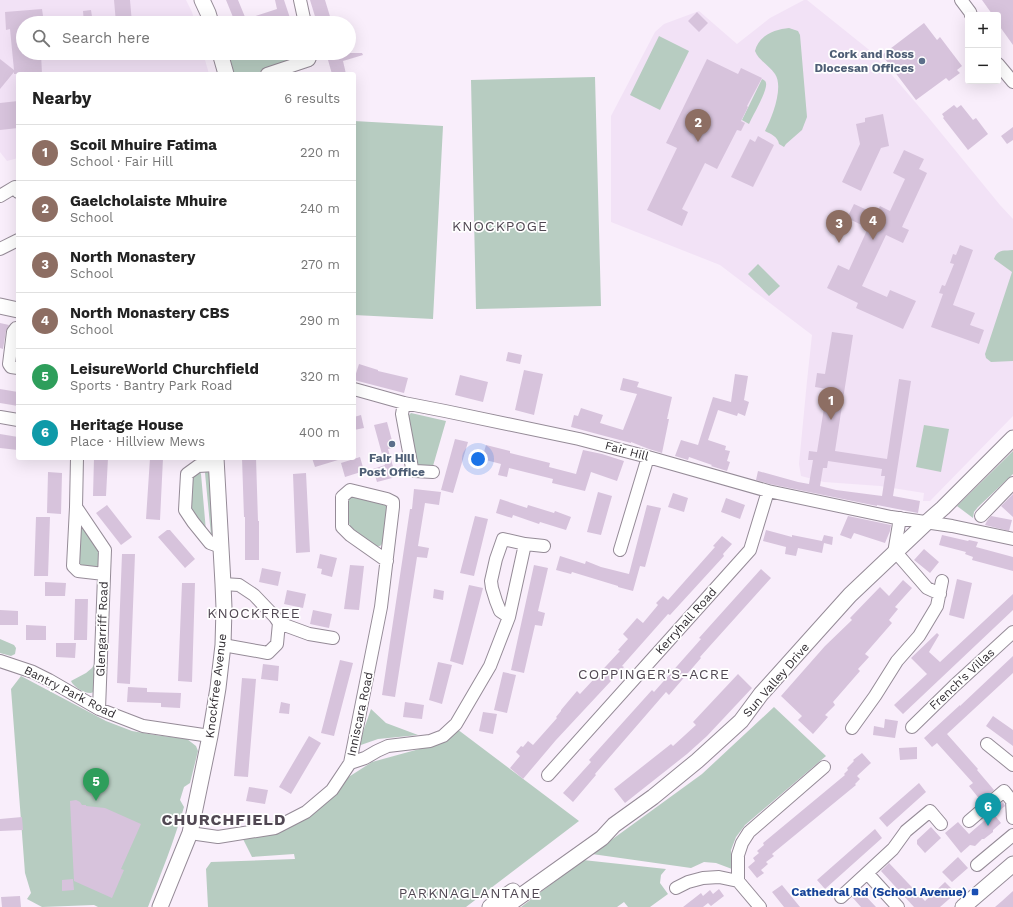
<!DOCTYPE html>
<meta charset="utf-8">
<style>
:root{--surface:#fff;--page:#f2f2f2;--text:#222;--muted:#767676;--line:#e0e0e0;--accent:#db2777}
body{margin:0;font-family:"Work Sans",sans-serif;background:var(--page);color:var(--text)}
.controls{position:absolute;right:12px;top:12px;display:grid;overflow:hidden;border-radius:4px;box-shadow:0 4px 16px #0002}
.controls button{width:36px;height:36px;display:grid;place-items:center;padding:0;border:0;border-bottom:1px solid var(--line);background:var(--surface);color:var(--text);font:20px sans-serif}
.you{position:absolute;left:478px;top:459px;width:14px;height:14px;margin:-10px;border:3px solid #fff;border-radius:50%;background:#1a73e8;box-shadow:0 0 0 6px #1a73e833}
.badge{display:grid;place-items:center;width:26px;height:26px;border-radius:50%;background:var(--accent);color:#fff;font-size:13px;font-weight:700}
.pin{position:absolute;translate:-50% -33px;filter:drop-shadow(0 1px 2px #0008)}
.pin::after{content:'';position:absolute;top:21px;width:14px;height:12px;background:inherit;clip-path:polygon(0 0,100% 0,50% 100%)}
.list{margin:0;padding:0;list-style:none}
h2{display:flex;justify-content:space-between;align-items:center;height:52px;margin:0;padding:0 16px;font-size:17px}
h2 small{font-size:13px;font-weight:400;color:var(--muted)}
.list li{display:grid;grid-template-columns:26px 1fr auto;gap:12px;align-items:center;box-sizing:border-box;height:56px;padding:0 16px;border-top:1px solid var(--line)}
.list b{display:block;font-size:15px;white-space:nowrap}
.list p{margin:0;font-size:13px;white-space:nowrap;color:var(--muted)}
.list em{font-size:13px;font-style:normal;color:var(--muted)}
.icon{flex:none;width:22px;height:22px;fill:none;stroke:currentColor;stroke-width:2;stroke-linecap:round;stroke-linejoin:round}
.map{position:relative;flex:none;width:1013px;height:907px;overflow:hidden}
.search{position:absolute;background:var(--surface);box-shadow:0 4px 16px #0002;left:16px;top:16px;width:340px;height:44px;display:flex;align-items:center;gap:10px;box-sizing:border-box;padding:0 14px;border-radius:22px;color:var(--muted);font-size:15px}
.panel{position:absolute;background:var(--surface);box-shadow:0 4px 16px #0002;left:16px;top:72px;width:340px;height:388px;border-radius:4px}
.map>svg:first-child{display:block}
.built{fill:#f2e2f6}
.green{fill:#b7ccc1}
.building{fill:#d7c3dc;fill-rule:evenodd}
.lines{fill:none;stroke-linecap:round;stroke-linejoin:round}
.minor-casing{stroke:#958b97;stroke-width:14}
.tertiary-casing{stroke:#958b97;stroke-width:17}
.minor{stroke:#fff;stroke-width:12}
.tertiary{stroke:#fff;stroke-width:15}
.service-dot{fill:#5c6f8a;stroke:#fff;stroke-width:1.5}
.transit-dot{fill:#1a4fb4;stroke:#fff;stroke-width:1.5}
.labels{text-anchor:middle;stroke-width:3.5;stroke-linejoin:round;paint-order:stroke}
.service-label{font-size:12px;font-weight:bold;fill:#4e5e75;stroke:#fff;text-anchor:end}
.street-label{font-size:12px;fill:#312d32;stroke:#fff}
.transit-label{font-size:12px;font-weight:bold;fill:#164399;stroke:#fff;text-anchor:end}
.quarter-label{font-size:14px;letter-spacing:1px;fill:#514853;stroke:#fff}
.district-label{font-size:16px;font-weight:bold;letter-spacing:1px;fill:#514853;stroke:#fff}
</style>
<div class="map">
<svg width="1013" height="907" viewBox="0 0 1013 907">
<rect width="100%" height="100%" fill="#f9eefb"/>
<!-- built -->
<path class="built" d="M0,0h186l6,12 3,11h-172v30h180l6,21h-191v84l-11,3 -7,-9z
M804,0h3l66,53 55,64 72,88 13,14v197l-83,85h-7l1,-8 -44,-7 -56,-4 -23,-6 -2,-12 8,-83 5,-46 -92,-70 -109,-43v-106l44,-84 9,-8 35,-13 38,33 33,-26z"/>
<!-- green -->
<path class="green" d="M789,28l9,3 2,4 7,82 -5,13 -16,14 -2,3 -5,-3c-1,-7 -8,-10 -14,-13 7,-13 19,-44 10,-57 -6,-9 -16,-13 -20,-23 3,-15 20,-22 34,-23z
M659,36l30,15 -29,59 -30,-15z
M238,53h68l-5,6 -48,15h-21l-4,-15 4,-4z
M595,77l6,229 -125,3 -5,-229z
M762,79c2,1 4,2 4,4 2,7 -14,34 -17,41l-7,-4z
M354,121l89,5 -10,193 -79,-4z
M1013,250v111l-22,1 -5,-4 -1,-4 27,-82 -18,-13c3,-10 10,-8 19,-9z
M758,264l22,22 -11,10 -21,-22z
M411,413l35,8 -13,45h-13l-5,-5 -8,-44z
M924,425l25,4 -8,43 -25,-5z
M1013,451v23l-35,33 -4,5 -1,6 -16,-12z
M199,469l2,5 5,57 -14,-17v-37z
M206,471l3,2 7,68 -5,-6 -6,-62z
M352,495l35,8 -3,39 -4,4 -4,1 -26,-19c-2,-9 -3,-23 0,-32z
M81,523l17,26 2,6v13l-20,-1 -3,-7z
M0,639l14,6 2,3 -1,6 -4,2 -11,-3z
M96,661v29c-3,2 -3,3 -6,3 -7,0 -17,-7 -19,-12l15,-8 6,-5z
M21,676l85,45 26,10 23,4 32,4 9,7 2,5 -8,32 -6,4 -4,13 4,7c-10,34 -23,67 -36,100h-50l-4,-2 -52,2 -15,-8 4,-6 -6,-20 -14,-184z
M774,707l52,49 -81,69 -9,12 -5,13 1,19 -16,-6 -12,-1 -13,6 -99,-14 110,-80z
M371,709l15,14 32,12 -40,4 -20,7z
M457,729l122,92 -113,86h-258l-2,-38 5,-7 84,-3 -1,-5 -42,3 -10,-20 45,-10 60,-49 25,-16 51,-14z
M583,860l83,9 -5,6 -1,8 8,11 -18,13h-22l-4,-5 -7,5h-96z"/>
<!-- building -->
<path class="building" d="M114,0h16l2,23h-16z
M226,0h12l7,17 -10,5z
M275,0h9l7,21 -5,2h-45l-1,-2 37,-12z
M310,0h15l7,23h-15z
M982,0h31v45l-15,-21v-9h-7l1,-1z
M42,9l2,14h-21v30h18l1,21h-28v-2l-14,17v-30l14,11 -4,-41 -4,1 -1,-18z
M91,10l2,13h-9l-1,-12z
M697,12l11,11 -9,9 -11,-11z
M924,23l13,17 3,-3 22,29 -5,4 3,3 -11,8 -3,-3 -30,22 -34,-45z
M326,53h36l1,2 -20,6 3,13h-14z
M707,59l31,15 3,-6 21,10 -15,28 1,1 -7,14 4,2 -4,8 -4,-1 -20,39 -12,-6 -23,46 6,3 -6,14 -35,-16 30,-62 -11,-5z
M18,101v27l-18,2v-27z
M954,105l3,3 4,-3 12,15 3,-2 12,16 -20,16 -25,-32 1,-1 -2,-3z
M883,114l6,32 -8,2 -20,43 -19,-9 18,-38 -4,-20 9,-2v-4z
M1013,127v13l-6,4 -6,-8z
M758,136l16,9 -21,42 -22,-10 19,-38 5,3z
M904,150l20,9 -5,10 8,4 -25,54 7,3 -6,13 -17,-8 -24,51 25,11 3,-7 26,11 -13,28 -47,-21 2,-5 -31,-15 11,-23 11,5 19,-42 -21,-10 7,-14 22,10 4,-8 10,5 15,-32 -12,-6z
M960,245l13,5 -20,55 22,8 -5,12 14,5 -5,14 -48,-17 12,-33 -4,-1 3,-8 3,1 9,-22 -4,-1 3,-9 3,1z
M0,323l9,2 -3,6 -3,18 -3,-1z
M832,332l21,3 -18,116 52,8 12,-80 12,2 -18,115 27,5 -2,12 -41,-8v1l-107,-22 -14,-4 2,-9 40,11 11,2 4,-24h-5l1,-9 8,1 10,-63 -12,-2 2,-14 8,1zM828,461l54,8 -1,7h4l-3,20 -46,-6 -16,-4 3,-18h4z
M508,352l14,3 -2,9 -14,-3z
M359,364l19,6v1l30,7 -4,15 -50,-13z
M524,370l19,4 -9,41 -19,-5z
M735,374l13,2 -4,24 5,2 -4,14 -7,-3 -1,3 -19,-6 -10,30 18,6 -1,4 5,1 -3,10 3,1 -3,9 -16,-5 1,-1 -23,-8 -1,3 -13,-4 6,-16 17,5 15,-48 18,5z
M460,375l28,7 -5,20 -28,-7z
M623,378l16,4 -2,5 35,10 -5,22h2l-7,34 -13,-4 -18,-7v1l-60,-16 3,-12 4,1 3,-8 22,7 -3,8 23,7 14,-36 -17,-4z
M0,389l18,3v14l-18,-3z
M361,415l3,13 -10,2v-13z
M387,422l7,26 -6,1 8,28 -19,5 -4,-13 12,-4 -11,-40z
M0,434l18,3v13l-18,-2z
M455,439l13,3 -15,51 -12,-3z
M486,445l24,6v2l40,10 -1,4 27,7 7,-24 19,4 22,7 -7,20 -26,-9 -6,19 -33,-8 1,-4 -44,-11 -2,9 -9,-2 3,-11 -19,-5z
M360,457l4,14 -19,6 -4,-14z
M94,458h14l-2,38h-13z
M150,458h13l-3,62 -14,-1z
M242,458h14l2,63h1v39h-14v-43h-1z
M312,458h26v2l-23,7z
M48,472l14,1 -1,41 -14,-1z
M306,473l4,79 -14,1 -3,-79z
M414,489l27,3 -2,13 -14,-2 -7,43 11,2 -2,10 -10,-1 -22,140 -13,-2 28,-186h2z
M598,492l14,4 -11,39 -14,-3z
M673,493l15,5 -4,14 -16,-5z
M1013,494v23l-12,-11z
M726,498l19,7 -5,14 -19,-7z
M500,499l27,9 1,-3 26,8 1,-2 16,6 -5,13 -26,-8 -1,2 -26,-9 -1,3 -16,-5z
M107,505l25,32 -11,8 -25,-32z
M647,505l14,3 -16,59 -5,-1 -7,25 -15,-4v-1l-46,-14 -1,2 -15,-4 4,-14 25,8 1,-3 15,6 28,7z
M475,516l13,3 -14,57 -14,-3z
M848,516l43,9 -1,6 -5,12 -31,-10 -3,6 -11,-4z
M991,516l21,4 -3,11 -24,-6 2,-4z
M36,517h14l-2,59h-14z
M167,530h3l25,29 -10,9 -27,-31z
M766,530l26,7v-2l30,6 2,-6 9,2 -1,8 -8,-2 -2,10 -24,-5 -2,8 -11,-2 1,-7 -23,-6z
M942,535l26,6 1,-1 9,2 -2,5 37,10v14l-41,-11 1,-3 -8,-3 1,-2 -27,-7z
M722,536l10,8 -9,10 1,2 -54,59 -2,-1 -46,52 2,1 -68,73 -33,39 -13,-11 10,-12 -4,-4 5,-6 2,1 5,-6 5,4 24,-27 -1,-1 5,-6v-1l16,-19 3,3 40,-43 -2,-1 10,-11 -5,-5 14,-16 6,5 15,-18 -2,-2 7,-7 5,4 47,-53 -2,-1z
M924,549l15,13 -9,11 -16,-13z
M122,554h13l-5,130 -13,-1z
M320,554l17,4 -5,19 -11,-3 1,-5 -5,-1z
M350,565l14,1 -5,44 -15,-1z
M534,565l14,3 -10,43 7,2 -3,13 -7,-1 -11,48 -13,-3z
M262,568l19,4 -3,14 -19,-4z
M761,569l10,9 -71,79 1,1 -32,37 -3,-3 -71,82 1,1 -23,27 -10,-9 28,-31 -2,-2 63,-70 2,2 47,-53 -2,-1z
M957,579l15,4 -8,36 -15,-4z
M903,580l9,8 -17,19 3,2 -9,11 3,3 -27,31 4,3 -11,12 2,2 -27,31 2,3 -10,10 3,2 -15,17 -15,-14 4,-4 -21,-20 44,-50 27,-26 -2,-2 30,-31 9,9z
M45,582l21,1 -1,13h-20z
M182,583h13l-3,99 -14,-1z
M469,585l14,3 -20,77 -13,-4z
M434,589l10,2 -1,9 -10,-2z
M287,590l19,4 -3,14 -19,-4z
M1013,594v16l-110,104 -9,-9 33,-31 -16,-16 26,-25 2,2 -10,17 11,10z
M75,599h13l-1,41h-13z
M0,610l18,1v14h-18z
M313,610l19,4 -3,14 -19,-4z
M26,625l20,1v14h-20z
M56,643h20l-1,15 -19,-1z
M1013,656v17l-66,61 31,35 -1,1 17,20 -13,11 -12,-15 4,-3 -36,-40 -5,4 -8,-9 36,-33v1z
M340,660l13,3 -19,73 -13,-3z
M438,662l14,3 -10,39 -13,-4z
M263,664l16,2 -1,15 -17,-2z
M503,672l13,3 -9,38 -13,-3z
M738,674l14,14 -45,48 -20,18 -62,49 -11,-14 57,-45 2,2 23,-21 -3,-3z
M242,678l14,1 -8,98 -14,-1z
M128,687l19,1v4l34,1 -1,15 -19,-1v-4l-34,-1z
M281,702l9,2 -1,10 -10,-1z
M405,702l19,3 -2,14 -19,-2z
M483,712l14,2 -4,20 -14,-3z
M993,716l20,14v16l-27,-20z
M885,719l13,2 -3,17 -22,-3 1,-9 10,2z
M309,736l12,7 -30,51 -12,-7z
M917,747v12l-17,1 -1,-12z
M862,753l9,10 -14,13 3,3 -5,5 1,1 -84,69 2,2 -8,6 2,2 -7,6 3,3 -7,5 -9,-11 7,-6 -2,-3 6,-5 -2,-2 7,-6 -1,-2 82,-68 -1,-1 4,-4 -1,-2 7,-7 -1,-1z
M919,783l7,9 -39,35 -8,-9z
M249,787l19,3 -3,14 -19,-3z
M76,800l4,2 2,3h4v1l19,2 36,16 -20,45 3,1 -12,28 -38,-17 -4,-80z
M1003,802l2,4 -10,8 -3,-3z
M993,813l8,10 -8,7v2l-9,7h-2l-7,7 -5,-1 -9,8 -16,-20 13,-11 11,12z
M22,817l1,13 -23,1v-12z
M931,827l10,11 -16,15 -8,-9v-4z
M875,829l7,9 -57,51 -8,-9z
M958,857l10,11 -16,14 -10,-10z
M889,863l36,38 20,-19 11,11 -16,14h-26l-33,-36z
M73,879l1,11 -12,1v-11z
M782,885l18,22h-16l-12,-15z
M719,889l5,7 -13,10 -3,-3 -5,4h-20l18,-14 2,3 7,-6 3,4z
M860,890l16,17h-15l-9,-10z
M1013,891v16h-18l7,-6z
M20,896l1,11h-19l-1,-10z"/>
<g class="lines">
<!-- minor casing -->
<g class="minor-casing">
<path id="minor" d="M300,0l5,23
M961,0l9,12 1,3
M998,64l15,18
M267,74l42,-14 3,-7
M0,196l15,-9 3,5
M0,249l18,-9
M18,328h-2l-3,4 -4,32 2,3 7,1
M354,389l50,14 41,8 134,28 69,18 120,34 123,26 61,9 61,13
M404,403l-2,11 10,54 3,3 18,1
M0,417l18,3
M77,458l-1,49 -3,59 5,5 26,3
M216,465l-18,1 -11,8 -2,36 8,12 17,21 11,4
M76,507l29,43 -6,159
M981,516l32,-33
M900,518l-6,35 6,4 27,31 13,6
M620,550l28,-93
M509,617l-9,-6 -4,-10 -4,-13 -1,-7 5,-22 7,-20 22,5
M279,623l30,11 24,4
M223,645l45,8 9,-9 2,-21 -4,-6 -21,-22 -15,-10 -16,-1
M0,661l33,11 16,8 50,29 44,17 67,10
M912,727l42,-41 59,-54
M852,728l23,-32 22,-35 22,-25 18,-30 5,-25
M987,744l26,21
M350,763l15,-5 12,-7 11,-5 42,-5 13,-5 13,-12 34,-58 19,-49 16,-73 19,2
M548,775l202,-225 18,-59
M969,821l35,-30 8,10 1,17
M190,833l28,4 57,-9 31,-16 26,-22 18,-27 31,-156 12,-100v-5l-6,-3 -37,-9 -8,7v30l8,8 37,26
M977,865l36,-30
M867,873l31,34
M738,881v-26l4,-12 7,-11 75,-65
M676,888l12,-6 15,-4 16,-1 19,4 22,26
M841,897l52,-48 13,-18 24,-20 11,13"/>
</g>
<!-- tertiary casing -->
<g class="tertiary-casing">
<path id="tertiary" d="M202,0l6,13 3,10
M220,53l6,21
M0,306l18,4
M160,907l30,-74 20,-97 8,-48 5,-43 1,-37 -1,-24 -7,-126
M490,907l23,-16
M505,907l97,-69 12,-13 39,-28 44,-36 44,-40 20,-27 89,-99 76,-72 17,-15 70,-70
M963,907l50,-43"/>
</g>
<!-- minor -->
<use href="#minor" class="minor"/>
<!-- tertiary -->
<use href="#tertiary" class="tertiary"/>
</g>
<!-- markers -->
<g class="service-dot">
<circle cx="922" cy="61" r="4"/>
<circle cx="392" cy="444" r="4"/>
</g>
<rect class="transit-dot" x="971" y="888" width="8" height="8" rx="2"/>
<g class="labels">
<!-- service labels -->
<g class="service-label">
<text x="914" y="58">Cork and Ross<tspan x="914" dy="14">Diocesan Offices</tspan></text>
<text x="392" y="462" text-anchor="middle">Fair Hill<tspan x="392" dy="14">Post Office</tspan></text>
</g>
<!-- street labels -->
<g class="street-label">
<text transform="translate(627 451) rotate(15)" y="4">Fair Hill</text>
<text transform="translate(686 621) rotate(-48)" y="4">Kerryhall Road</text>
<text transform="translate(102 629) rotate(-88)" y="4">Glengarriff Road</text>
<text transform="translate(962 679) rotate(-43)" y="4">French's Villas</text>
<text transform="translate(776 680) rotate(-49)" y="4">Sun Valley Drive</text>
<text transform="translate(216 686) rotate(-83)" y="4">Knockfree Avenue</text>
<text transform="translate(70 692) rotate(27)" y="4">Bantry Park Road</text>
<text transform="translate(360 714) rotate(-78)" y="4">Inniscara Road</text>
</g>
<!-- transit labels -->
<g class="transit-label">
<text x="967" y="896">Cathedral Rd (School Avenue)</text>
</g>
<!-- quarter labels -->
<g class="quarter-label">
<text x="500" y="231">KNOCKPOGE</text>
<text x="254" y="618">KNOCKFREE</text>
<text x="654" y="679">COPPINGER'S-ACRE</text>
<text x="470" y="898">PARKNAGLANTANE</text>
</g>
<!-- district labels -->
<g class="district-label">
<text x="224" y="825">CHURCHFIELD</text>
</g>
</g>
</svg>
<div class="controls">
<button>+</button>
<button>−</button>
</div>
<div class="you"></div>
<div class="pin badge" style="left:831px;top:420px;background:#8d6e63">1</div>
<div class="pin badge" style="left:698px;top:142px;background:#8d6e63">2</div>
<div class="pin badge" style="left:839px;top:243px;background:#8d6e63">3</div>
<div class="pin badge" style="left:873px;top:240px;background:#8d6e63">4</div>
<div class="pin badge" style="left:96px;top:801px;background:#2e9e5b">5</div>
<div class="pin badge" style="left:988px;top:826px;background:#0f9aa8">6</div>
<div class="search"><svg class="icon" aria-label="search" viewBox="0 0 24 24"><circle cx="10" cy="10" r="6"/><path d="M15 15l6 6"/></svg>Search here</div>
<section class="panel">
<h2>Nearby<small>6 results</small></h2>
<ul class="list">
<li><span class="badge" style="background:#8d6e63">1</span><div><b>Scoil Mhuire Fatima</b><p>School · Fair Hill</p></div><em>220 m</em></li>
<li><span class="badge" style="background:#8d6e63">2</span><div><b>Gaelcholaiste Mhuire</b><p>School</p></div><em>240 m</em></li>
<li><span class="badge" style="background:#8d6e63">3</span><div><b>North Monastery</b><p>School</p></div><em>270 m</em></li>
<li><span class="badge" style="background:#8d6e63">4</span><div><b>North Monastery CBS</b><p>School</p></div><em>290 m</em></li>
<li><span class="badge" style="background:#2e9e5b">5</span><div><b>LeisureWorld Churchfield</b><p>Sports · Bantry Park Road</p></div><em>320 m</em></li>
<li><span class="badge" style="background:#0f9aa8">6</span><div><b>Heritage House</b><p>Place · Hillview Mews</p></div><em>400 m</em></li>
</ul>
</section>
</div>
